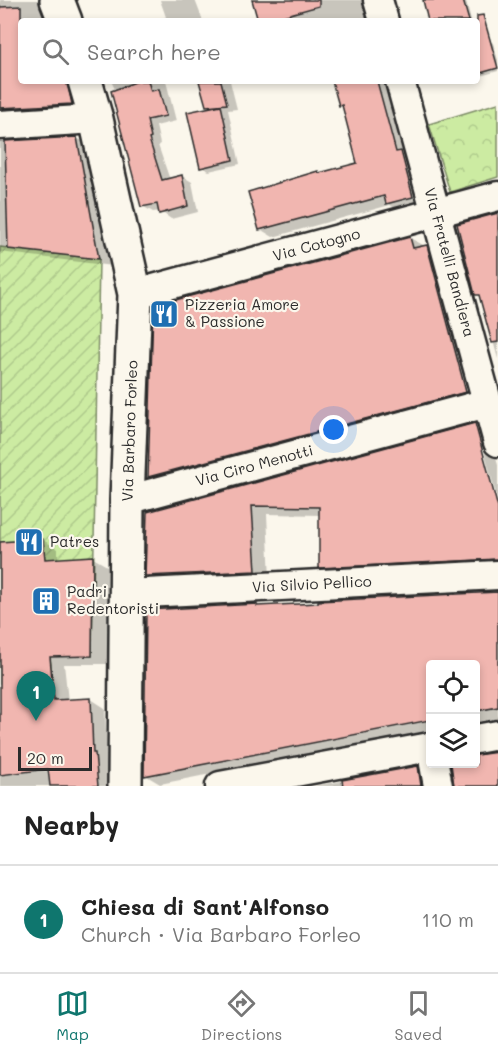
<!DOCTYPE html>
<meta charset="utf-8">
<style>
:root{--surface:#fff;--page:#f6f6f6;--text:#222;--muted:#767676;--line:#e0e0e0;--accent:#0f766e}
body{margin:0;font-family:Mali,sans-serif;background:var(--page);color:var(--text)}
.controls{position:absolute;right:18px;bottom:18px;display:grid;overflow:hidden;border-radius:6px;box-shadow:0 3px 9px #0003}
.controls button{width:54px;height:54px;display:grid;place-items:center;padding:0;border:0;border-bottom:2px solid var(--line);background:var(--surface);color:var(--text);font:30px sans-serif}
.scale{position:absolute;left:18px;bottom:15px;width:74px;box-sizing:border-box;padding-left:6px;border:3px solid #2b2b2b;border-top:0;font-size:16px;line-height:21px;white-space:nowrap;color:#2b2b2b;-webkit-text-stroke:4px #fbf7ec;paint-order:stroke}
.you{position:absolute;left:334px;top:430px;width:21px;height:21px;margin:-15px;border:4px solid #fff;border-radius:50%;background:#1a73e8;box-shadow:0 0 0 9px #1a73e833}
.badge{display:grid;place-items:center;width:39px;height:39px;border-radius:50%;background:var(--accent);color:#fff;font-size:20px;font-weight:700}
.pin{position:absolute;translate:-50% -50px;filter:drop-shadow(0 2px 3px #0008)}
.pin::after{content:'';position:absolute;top:32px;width:21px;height:18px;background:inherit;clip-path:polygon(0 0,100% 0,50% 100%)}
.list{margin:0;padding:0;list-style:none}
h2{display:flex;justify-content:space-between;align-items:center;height:78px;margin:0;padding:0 24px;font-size:26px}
h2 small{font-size:20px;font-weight:400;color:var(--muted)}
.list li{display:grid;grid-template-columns:39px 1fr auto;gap:18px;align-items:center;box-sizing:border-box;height:108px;padding:0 24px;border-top:2px solid var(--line)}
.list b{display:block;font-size:22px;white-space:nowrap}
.list p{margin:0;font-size:20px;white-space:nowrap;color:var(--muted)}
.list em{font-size:20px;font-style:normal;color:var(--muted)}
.icon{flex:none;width:33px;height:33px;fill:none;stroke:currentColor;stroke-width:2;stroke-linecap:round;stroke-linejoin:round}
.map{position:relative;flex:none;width:498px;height:786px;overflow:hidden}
.search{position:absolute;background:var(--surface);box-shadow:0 3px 9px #0003;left:18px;right:18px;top:18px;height:66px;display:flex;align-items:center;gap:15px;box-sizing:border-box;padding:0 21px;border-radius:6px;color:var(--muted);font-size:22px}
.sheet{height:186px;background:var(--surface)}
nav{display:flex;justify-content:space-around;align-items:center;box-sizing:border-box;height:84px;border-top:2px solid var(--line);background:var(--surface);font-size:16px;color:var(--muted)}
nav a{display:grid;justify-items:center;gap:3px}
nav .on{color:var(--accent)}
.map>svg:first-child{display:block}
.park{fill:url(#park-crowns);stroke:#7c8b66;stroke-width:1.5}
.garden{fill:url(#garden-furrows);stroke:#7c8b66;stroke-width:1.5}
.shadow{fill:#0003}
.building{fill:#f1b6b0;stroke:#2b2b2b;stroke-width:1.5}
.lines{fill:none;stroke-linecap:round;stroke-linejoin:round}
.street-casing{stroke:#2b2b2b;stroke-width:33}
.secondary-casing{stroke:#2b2b2b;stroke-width:38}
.street{stroke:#fbf7ec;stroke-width:28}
.secondary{stroke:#fbf7ec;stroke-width:33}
.labels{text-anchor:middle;stroke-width:4.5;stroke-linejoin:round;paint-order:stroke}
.street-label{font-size:15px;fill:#2b2b2b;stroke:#fbf7ec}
.poi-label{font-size:15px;fill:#2b2b2b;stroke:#fbf7ec;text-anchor:start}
</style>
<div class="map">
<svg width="498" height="786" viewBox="0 0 498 786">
<defs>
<pattern id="park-crowns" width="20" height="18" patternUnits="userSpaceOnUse" patternTransform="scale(1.5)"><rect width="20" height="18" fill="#cceba2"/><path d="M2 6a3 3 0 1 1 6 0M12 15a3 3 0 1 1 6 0" fill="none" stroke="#afca8c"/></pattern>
<pattern id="garden-furrows" width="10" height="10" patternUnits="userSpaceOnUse" patternTransform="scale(1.5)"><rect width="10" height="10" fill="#cceba2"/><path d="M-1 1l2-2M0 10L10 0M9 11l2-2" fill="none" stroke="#afca8c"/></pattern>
</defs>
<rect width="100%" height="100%" fill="#fbf7ec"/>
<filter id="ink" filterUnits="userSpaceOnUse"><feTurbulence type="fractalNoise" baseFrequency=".0167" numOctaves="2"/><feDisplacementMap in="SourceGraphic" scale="12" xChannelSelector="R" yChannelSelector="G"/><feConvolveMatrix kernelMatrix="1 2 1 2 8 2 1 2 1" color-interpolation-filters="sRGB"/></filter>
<g filter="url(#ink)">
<!-- park -->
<path class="park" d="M498,103v74l-48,15 -21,-68z"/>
<!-- garden -->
<path class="garden" d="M0,247l99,12 -7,397h-7v-11l-36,-2 3,35 -52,5z"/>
<!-- shadow -->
<path class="shadow" d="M0,0h47l9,21h-35v60h59l6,31 -86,13z
M160,0h35l8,21h-47l10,-4z
M254,0h114l3,21h-51l-1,-4 -16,4h-44z
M424,0h46l-4,1 5,20h-41z
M489,41l4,2 5,17v11l-21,6v-35z
M111,81h55l10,40 -20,5 4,18 -2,1 12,35 12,-4 10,6 6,30 -27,7 -11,-8 -7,1 -11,-6 -26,-115z
M201,81h29l7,28 -9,1 12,54 -31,7 -8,-4 11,-59 -4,-3z
M334,81h53l38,123 -24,7 -11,-6 -117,32 -13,-8 58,-57 4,2 37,-10 -15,-57 -4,-2z
M77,138l15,9 20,119 -112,-14v-110z
M498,214v145l-17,-62 -4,-3z
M410,238l32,17 38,145 -316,85 -14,-9z
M474,425l15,9 9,31v37l-20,-74 -3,1 23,85v53l-163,8 -15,-8 1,-52 -54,-1 3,65 -109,5 -14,-8 2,-63z
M43,540l15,9v11l35,-2 14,8v98h-43l4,37 23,-2 14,9 2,54 2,1 2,23h-111v-243z
M498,593v125l-22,4v-58h-46v67l-270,53 -15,-9 112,-170 4,3z
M417,768l15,8 2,10h-119z"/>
<!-- building -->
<path class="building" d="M252,0h67v6l-54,15h-7z
M423,0h40l6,21h-41z
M21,6v75h46l5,23 -72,4v-101z
M483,15l15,53 -21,6v-58z
M138,81h10l3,10 8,-2 7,27 -19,4 4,18 -2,1 13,41 20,-5 6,31 -29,8 -2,-10 -16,3 -30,-116z
M199,81h22l6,23 -21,2z
M332,81h45l19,71 5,-1 12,46 -27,7 -2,-8 -125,34 -11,-38 70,-21 1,2 38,-10 -15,-58 -3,1z
M221,105l12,55 -33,8 -13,-56z
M77,137l22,122 -91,-10 -3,-108z
M498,213v129l-6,1 -13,-48h-4l-18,-71z
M410,237l3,11 14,-3 39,147 -318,85 5,-171z
M475,423l23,85v51l-179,9v-61l-67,-1 4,65 -111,5 2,-64z
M43,539l2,20 48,-3 -1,100 -42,1 4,43 37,-2 2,55h2l3,33h-48l-2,-17 -48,6v-233z
M498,592v115l-22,4v-47h-46v56l-286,56 2,-166 111,-6v2l61,-3v-2z
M498,752v34h-44l-3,-22h25v-9z
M418,766l3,20h-78l-1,-6z"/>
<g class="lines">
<!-- street casing -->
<g class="street-casing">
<g id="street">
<path d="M378,0l6,21"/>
<path id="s1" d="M400,81l98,361"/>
<path d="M0,125l96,-6"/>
<path id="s2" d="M135,294l363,-98"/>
<path id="s3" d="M127,500l360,-97"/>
<path id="s4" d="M126,594l372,-19"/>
<path d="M476,739l22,-4"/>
<path d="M434,764l4,22"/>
<path d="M220,786l210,-39"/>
</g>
</g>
<!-- secondary casing -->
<g class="secondary-casing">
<path id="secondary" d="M57,0l8,21
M85,81l11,38 39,175 -8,206 -2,286"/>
</g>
<!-- street -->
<use href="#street" class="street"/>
<!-- secondary -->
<use href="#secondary" class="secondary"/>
</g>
</g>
<!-- icons -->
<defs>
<g id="restaurant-square" transform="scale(1.5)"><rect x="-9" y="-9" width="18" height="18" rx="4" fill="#1f6fb2" stroke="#fbf7ec"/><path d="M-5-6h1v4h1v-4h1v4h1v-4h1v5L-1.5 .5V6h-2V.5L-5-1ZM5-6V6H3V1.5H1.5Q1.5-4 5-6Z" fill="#fff"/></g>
<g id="building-square" transform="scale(1.5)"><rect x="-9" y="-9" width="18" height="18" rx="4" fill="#1f6fb2" stroke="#fbf7ec"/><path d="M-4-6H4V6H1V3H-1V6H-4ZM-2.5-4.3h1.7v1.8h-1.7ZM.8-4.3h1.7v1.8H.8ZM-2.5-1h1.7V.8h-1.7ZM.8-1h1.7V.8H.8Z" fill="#fff"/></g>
</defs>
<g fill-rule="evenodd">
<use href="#restaurant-square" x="164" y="314"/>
<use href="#restaurant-square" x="29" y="542"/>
<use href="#building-square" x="46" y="601"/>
</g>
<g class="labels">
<!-- street labels -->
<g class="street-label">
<text dy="5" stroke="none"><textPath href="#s2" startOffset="188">Via Cotogno</textPath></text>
<text dy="5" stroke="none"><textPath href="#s1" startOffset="188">Via Fratelli Bandiera</textPath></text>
<text transform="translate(130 431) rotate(-88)" y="5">Via Barbaro Forleo</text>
<text dy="5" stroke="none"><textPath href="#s3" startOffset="132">Via Ciro Menotti</textPath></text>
<text dy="5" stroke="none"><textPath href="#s4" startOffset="186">Via Silvio Pellico</textPath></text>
</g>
<!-- poi labels -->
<g class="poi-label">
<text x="185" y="310">Pizzeria Amore<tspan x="185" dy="17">&amp; Passione</tspan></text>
<text x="50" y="547">Patres</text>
<text x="67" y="597">Padri<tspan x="67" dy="17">Redentoristi</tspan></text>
</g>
</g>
</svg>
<div class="controls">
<button><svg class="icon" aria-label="locate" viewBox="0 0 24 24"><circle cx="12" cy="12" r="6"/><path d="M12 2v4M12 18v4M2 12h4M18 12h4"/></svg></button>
<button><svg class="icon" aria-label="layers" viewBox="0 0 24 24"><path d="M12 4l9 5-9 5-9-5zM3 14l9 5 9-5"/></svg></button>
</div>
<div class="scale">20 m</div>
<div class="you"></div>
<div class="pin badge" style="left:36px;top:721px">1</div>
<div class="search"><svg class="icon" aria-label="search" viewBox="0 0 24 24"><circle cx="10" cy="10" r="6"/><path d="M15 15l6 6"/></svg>Search here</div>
</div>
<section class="sheet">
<h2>Nearby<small></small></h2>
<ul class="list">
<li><span class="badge">1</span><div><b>Chiesa di Sant'Alfonso</b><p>Church · Via Barbaro Forleo</p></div><em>110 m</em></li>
</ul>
</section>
<nav>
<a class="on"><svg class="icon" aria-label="map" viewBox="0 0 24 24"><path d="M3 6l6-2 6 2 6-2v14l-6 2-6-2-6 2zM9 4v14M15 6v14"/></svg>Map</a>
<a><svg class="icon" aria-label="directions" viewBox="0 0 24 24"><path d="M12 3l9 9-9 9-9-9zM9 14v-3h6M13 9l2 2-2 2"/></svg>Directions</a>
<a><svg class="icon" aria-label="saved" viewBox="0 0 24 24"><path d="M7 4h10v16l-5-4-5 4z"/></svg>Saved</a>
</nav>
